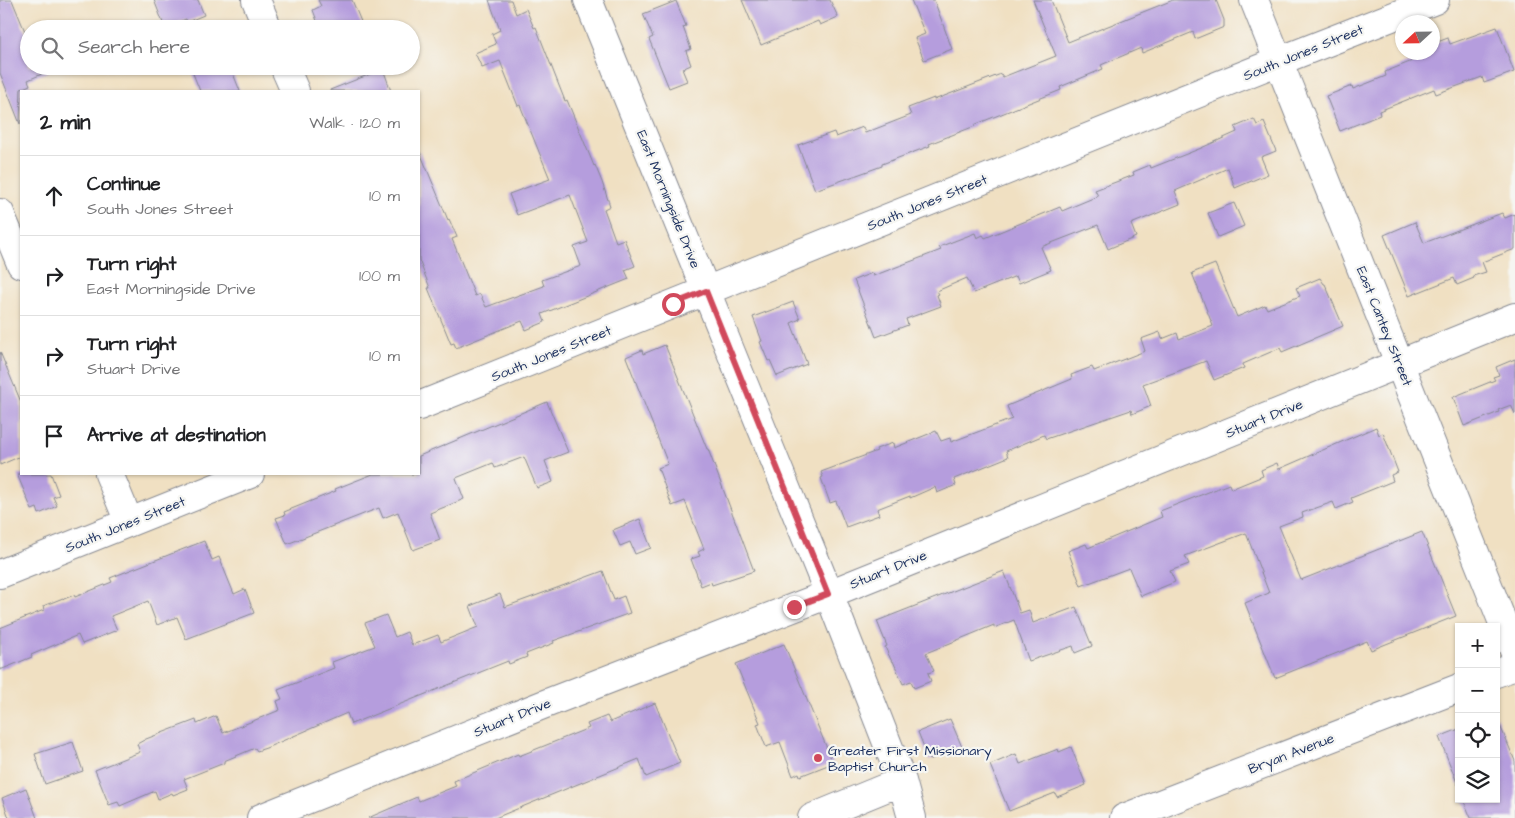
<!DOCTYPE html>
<meta charset="utf-8">
<style>
:root{--surface:#fff;--page:#f2f2f2;--text:#202124;--muted:#757577;--line:#e0e0e0}
body{margin:0;font-family:"Architects Daughter",sans-serif;background:var(--page);color:var(--text)}
.controls{position:absolute;right:15px;bottom:15px;display:grid;overflow:hidden;border-radius:0px;box-shadow:0 1px 4px #0004}
.controls button{width:45px;height:45px;display:grid;place-items:center;padding:0;border:0;border-bottom:1px solid var(--line);background:var(--surface);color:var(--text);font:25px sans-serif}
.compass{position:absolute;left:1395px;top:15px;width:45px;height:45px;border-radius:50%;background:var(--surface);box-shadow:0 1px 4px #0004;rotate:248deg}
.stop{position:absolute;width:15px;height:15px;margin:-11px;border:4px solid #d1495b;border-radius:50%;background:#fff}
.stop.end{background:#d1495b;border-color:#fff;box-shadow:0 1px 5px #0008}
.list{margin:0;padding:0;list-style:none}
h2{display:flex;justify-content:space-between;align-items:center;height:65px;margin:0;padding:0 20px;font-size:21px}
h2 small{font-size:16px;font-weight:400;color:var(--muted)}
.list li{display:grid;grid-template-columns:32px 1fr auto;gap:15px;align-items:center;box-sizing:border-box;height:80px;padding:0 20px;border-top:1px solid var(--line)}
.list b{display:block;font-size:19px;white-space:nowrap}
.list p{margin:0;font-size:16px;white-space:nowrap;color:var(--muted)}
.list em{font-size:16px;font-style:normal;color:var(--muted)}
.icon{flex:none;width:28px;height:28px;fill:none;stroke:currentColor;stroke-width:2;stroke-linecap:round;stroke-linejoin:round}
.map{position:relative;flex:none;width:1515px;height:818px;overflow:hidden}
.search{position:absolute;background:var(--surface);box-shadow:0 1px 4px #0004;left:20px;top:20px;width:400px;height:55px;display:flex;align-items:center;gap:12px;box-sizing:border-box;padding:0 18px;border-radius:28px;color:var(--muted);font-size:19px}
.panel{position:absolute;background:var(--surface);box-shadow:0 1px 4px #0004;left:20px;top:90px;width:400px;height:385px;border-radius:0px}
.map>svg:first-child{display:block}
.building{fill:#b59ddd}
.lines{fill:none;stroke-linecap:round;stroke-linejoin:round}
.minor-casing{stroke:#868890;stroke-width:30}
.minor{stroke:#fff;stroke-width:28}
.route{stroke:#d1495b;stroke-width:6}
.poi-dot{fill:#d1495b;stroke:#f6f6f2;stroke-width:2}
.labels{text-anchor:middle;stroke-width:4.5;stroke-linejoin:round;paint-order:stroke}
.street-label{font-size:14px;fill:#1b2f5e;stroke:#f6f6f2}
.poi-label{font-size:14px;fill:#1b2f5e;stroke:#f6f6f2;text-anchor:start}
</style>
<div class="map">
<svg width="1515" height="818" viewBox="0 0 1515 818">
<rect width="100%" height="100%" fill="#f6f6f2"/>
<filter id="ink" filterUnits="userSpaceOnUse"><feTurbulence type="fractalNoise" baseFrequency=".02" numOctaves="2"/><feDisplacementMap in="SourceGraphic" scale="10" xChannelSelector="R" yChannelSelector="G"/><feConvolveMatrix kernelMatrix="1 2 1 2 8 2 1 2 1" color-interpolation-filters="sRGB"/></filter>
<filter id="wash" filterUnits="userSpaceOnUse"><feTurbulence type="fractalNoise" baseFrequency=".0096" numOctaves="4" result="noise"/><feDisplacementMap in="SourceGraphic" scale="20" xChannelSelector="R" yChannelSelector="G"/><feGaussianBlur stdDeviation="1.12" result="paint"/><feColorMatrix in="noise" values="0 0 0 0 0 0 0 0 0 0 0 0 0 0 0 0 0 1.4 0 .05"/><feComposite in="paint" operator="in"/></filter>
<g filter="url(#wash)">
<rect width="100%" height="100%" fill="#f0e0c2"/>
<g id="blocks">
<!-- building -->
<path class="building" d="M0,0h12l17,41v25h32l-33,14 2,5 -9,4 -1,35 -20,-51z
M154,0h44l6,15 -17,7 -1,-3 -21,9z
M318,0h34l12,29h-44l-7,-19 8,-4z
M489,0h22l5,14 10,-5 8,19 2,-1 29,74 2,-1 27,66 1,-1 7,17 8,24 -6,3 12,33 8,-3 11,27 -10,4 4,9 -87,35 3,8 -19,8 -4,-9 -66,27 -2,-5 -3,1 -23,-56h2l-11,-28v-110l29,70 1,-1 8,18 -5,2 23,57 5,-2 6,13 58,-21 -2,-6 39,-14 -7,-19 14,-5 -18,-47 -53,20 -8,-21 41,-15 -30,-74 -2,1 -18,-45 -18,7 -7,-15 21,-9 -4,-10 8,-4z
M742,0h88l8,17 -18,8 -2,-4 -57,24z
M911,0h23l18,49 -28,11 -9,-22 10,-4z
M1033,0h18l17,42 105,-42h43l8,20v7l-29,12 -2,-7 -51,21 -1,-5 -40,17 2,4 -43,18 1,3 -87,35 1,1 -46,18 1,2 -48,18v2l-67,24 -17,-45 36,-13 2,5 27,-10 2,6 46,-18 -3,-7 26,-10v2l67,-26 2,3 53,-21z
M676,1l10,25 -3,1 8,22 -5,2 5,14 -9,4 5,12 -18,7 -20,-49 4,-2 -10,-23z
M1497,27l17,45 -30,11 -2,-6 -46,17 -2,-5 -55,22 1,4 -40,16 -14,-35 26,-10 1,3 33,-13 -1,-4 37,-15 -1,-5h11v-8l16,-6 2,6z
M190,66h40l10,25h-40z
M383,69l8,22h-61v-1z
M1254,119l3,6 7,-3 12,29 -15,6 7,17 -33,14 -7,-20 -53,23 5,13 -49,20 5,13 -28,12 -10,-24 -57,22 10,23 -32,13 -3,-7 -42,17 -7,-15 -30,13 2,3 -2,1 4,11 -35,13 2,6 -32,12 -22,-57 18,-7 1,3 68,-26 -2,-3 36,-14 2,5 6,-3 2,3 75,-31 2,4 36,-15 -3,-6 39,-15 -1,-3 17,-7 1,3 48,-19 38,-17 -2,-5z
M1234,203l10,23 -26,11 -10,-24z
M1502,213l3,5 10,-4v35l-33,13 4,10 -13,4 1,2 -17,7 -3,-7 -45,18 -25,-61 31,-13 9,21z
M1215,264l22,53 28,-12 2,4 33,-13 -4,-8 24,-10 4,6h1l18,42 -61,26 -2,-4 -37,16 1,4 -30,12 -8,-19 -63,23 8,22 -19,8 -1,-4 -85,29 -2,-4 -38,16 2,6 -54,22 2,6 -19,8 -2,-6 -25,11v-2l-33,13 2,6 -33,12 -10,-26 -6,2 -9,-25 2,-1 -2,-5 56,-21 -1,-2 17,-6 1,5 42,-17 5,10 9,-3 1,4 61,-23 -5,-13 65,-27 -1,-4 21,-8 2,4 51,-20 -4,-12 19,-7 2,7 15,-6 2,6 34,-13 -21,-53z
M793,302l7,17 -9,4 16,41 -30,12 -7,-16 -2,1 -8,-19 2,-1 -9,-24z
M665,345l42,104h1l46,122 -42,14 -1,-3 -10,4 -10,-27 9,-3 -2,-4 6,-3 -19,-48 -13,5 -14,-38 10,-4 -42,-107 16,-7 1,4z
M0,352l21,50v54l-21,9z
M1515,359v55l-4,-9 -13,5 1,2 -35,14 -11,-29 42,-17 -2,-3 6,-2 -3,-8z
M547,402l21,50 -23,9 8,21 -16,6 -13,-31 -29,11 -2,-5 -37,15 8,21 -34,14 10,27 -27,10 -15,-38 -15,6 -4,-10 -92,36 -11,-26 9,-3 -1,-3 52,-21 -1,-2 38,-15h46v-18z
M1376,427l3,8 4,-2 15,39 -7,3 2,6 -42,17 2,4 -17,7 -3,-7 -31,11 1,4 -24,9 22,54 121,-48 34,84 -85,34 -4,-9 -92,37 -30,-75 24,-10 -23,-60 -61,23 4,8 -19,7 5,11 -34,14 -12,-28 -48,18 -13,-35 18,-7 2,4 74,-31 -2,-6 69,-27 2,5 32,-13 -2,-6 16,-7 2,6z
M17,474h34l8,21 -6,2 4,9 -18,8 -2,-6 -5,2z
M640,519l11,29 -16,6 -5,-12 -10,4 -7,-16z
M204,541l8,19 7,-3 15,37 11,-5 9,24 -68,26 -9,-22 -20,8 -9,-24 -37,15 6,14 -35,14 -4,-9 -47,20 1,2 -32,13v-42l44,-18 -1,-4 20,-8 1,1 10,-4 1,2 37,-15 -2,-4z
M603,571l11,29 10,-4 6,17 -77,28 1,2 -28,11 1,3 -18,7 -1,-3 -157,63 -4,-11 -81,35 -9,3 -2,-3 -31,13v2l-40,16 4,10 -15,6 -1,-2 -14,6 -3,-8 -35,15 -2,-4 -9,3 -14,-35 45,-18 -3,-8 9,-5 50,-19 1,4 19,-8 7,17 57,-23 -3,-9 5,-2 -4,-9 56,-22 -2,-6 43,-16 -10,-23 21,-8 9,22 12,-5 5,13 26,-10 3,7 37,-15 -8,-21 30,-12 5,13z
M1004,571l16,42 9,-3 4,13 43,-16 16,39 -17,7 -2,-7 -44,15 -15,-41 -20,8v-3l-68,28 8,18 -6,2 3,8 -17,7 -3,-7 -8,3 -10,-23 -1,1 -7,-15 2,-1 -10,-25z
M784,644l49,119 -33,13 -1,-3 -6,3 -13,-34 -14,5 -9,-23 3,-1 -24,-59z
M655,703l25,60 -34,14 -7,-18 -144,59h-127l49,-21 2,4 37,-15 -2,-5 64,-27 1,2 70,-28 -2,-4 20,-8 3,6z
M1496,716l19,45v57h-44l-8,-19h33z
M950,719l12,28 -33,13 -11,-28z
M1459,729v56h-1l-19,-48z
M73,742l10,29 -38,13 -10,-30z
M1071,747l15,38 -29,12 -2,-4 -46,18 -19,-46 26,-11 4,10 38,-15 1,3z
M26,788l11,30h-28l-7,-20z"/>
</g>
</g>
<g filter="url(#ink)">
<use href="#blocks" fill-opacity="0" stroke="#868890" stroke-width="1"/>
<g class="lines">
<!-- minor casing -->
<g class="minor-casing">
<path id="minor" d="M256,0l12,29
M588,0l241,594 73,187 10,37
M1254,0l261,653
M284,66l11,25
M0,213l21,51
M419,406l860,-345 156,-61
M109,474l20,48
M0,574l250,-100
M1496,673l19,-7
M261,818l289,-116 279,-108 686,-277
M812,818l90,-37
M1124,818l335,-130"/>
</g>
<!-- minor -->
<use href="#minor" class="minor"/>
</g>
</g>
<g class="lines" filter="url(#ink)">
<!-- route -->
<path class="route" d="M673,304l33,-13 122,303 -34,13"/>
</g>
<!-- markers -->
<circle class="poi-dot" cx="818" cy="758" r="5"/>
<g class="labels">
<!-- street labels -->
<g class="street-label">
<text transform="translate(1303 52) rotate(-22)" y="5">South Jones Street</text>
<text transform="translate(669 199) rotate(68)" y="5">East Morningside Drive</text>
<text transform="translate(927 202) rotate(-22)" y="5">South Jones Street</text>
<text transform="translate(1385 326) rotate(68)" y="5">East Cantey Street</text>
<text transform="translate(551 353) rotate(-22)" y="5">South Jones Street</text>
<text transform="translate(1264 418) rotate(-22)" y="5">Stuart Drive</text>
<text transform="translate(125 524) rotate(-22)" y="5">South Jones Street</text>
<text transform="translate(888 569) rotate(-22)" y="5">Stuart Drive</text>
<text transform="translate(512 717) rotate(-22)" y="5">Stuart Drive</text>
<text transform="translate(1291 753) rotate(-21)" y="5">Bryan Avenue</text>
</g>
<!-- poi labels -->
<g class="poi-label">
<text x="828" y="755">Greater First Missionary<tspan x="828" dy="16">Baptist Church</tspan></text>
</g>
</g>
</svg>
<div class="controls">
<button>+</button>
<button>−</button>
<button><svg class="icon" aria-label="locate" viewBox="0 0 24 24"><circle cx="12" cy="12" r="6"/><path d="M12 2v4M12 18v4M2 12h4M18 12h4"/></svg></button>
<button><svg class="icon" aria-label="layers" viewBox="0 0 24 24"><path d="M12 4l9 5-9 5-9-5zM3 14l9 5 9-5"/></svg></button>
</div>
<svg class="compass" viewBox="-18 -18 36 36"><path d="M0-13l5 13h-10z" fill="#e53935"/><path d="M0 13l5-13h-10z" fill="#757577"/></svg>
<div class="stop" style="left:673px;top:304px"></div>
<div class="stop end" style="left:794px;top:607px"></div>
<div class="search"><svg class="icon" aria-label="search" viewBox="0 0 24 24"><circle cx="10" cy="10" r="6"/><path d="M15 15l6 6"/></svg>Search here</div>
<section class="panel">
<h2>2 min<small>Walk · 120 m</small></h2>
<ul class="list">
<li><svg class="icon" aria-label="ahead" viewBox="0 0 24 24"><path d="M12 20V5M6 11l6-6 6 6"/></svg><div><b>Continue</b><p>South Jones Street</p></div><em>10 m</em></li>
<li><svg class="icon" aria-label="right" viewBox="0 0 24 24"><path d="M7 20v-9h11M14 6l5 5-5 5"/></svg><div><b>Turn right</b><p>East Morningside Drive</p></div><em>100 m</em></li>
<li><svg class="icon" aria-label="right" viewBox="0 0 24 24"><path d="M7 20v-9h11M14 6l5 5-5 5"/></svg><div><b>Turn right</b><p>Stuart Drive</p></div><em>10 m</em></li>
<li><svg class="icon" aria-label="arrive" viewBox="0 0 24 24"><path d="M6 21V4h12l-3 4 3 4H6"/></svg><div><b>Arrive at destination</b></div></li>
</ul>
</section>
</div>
